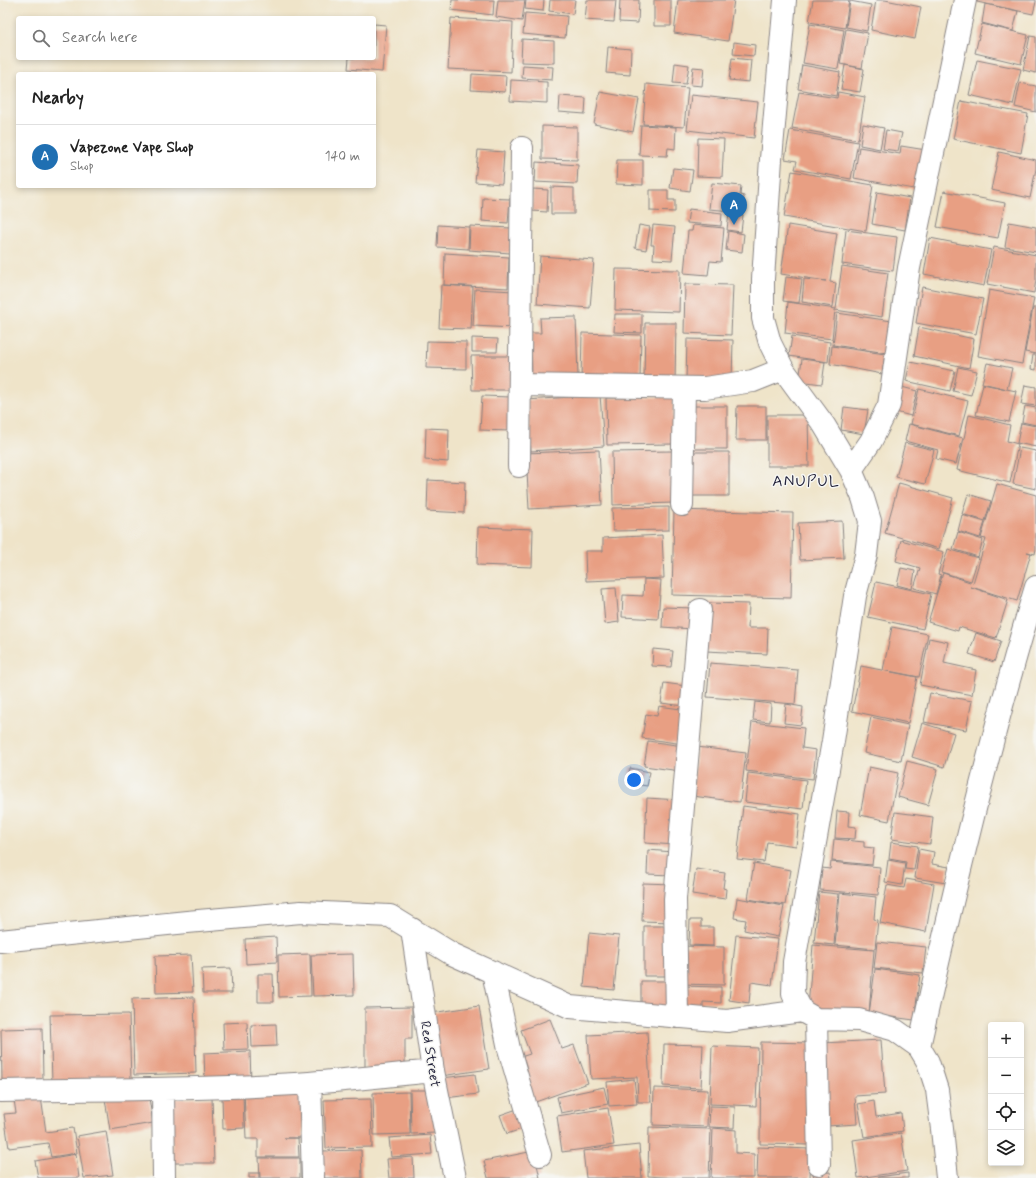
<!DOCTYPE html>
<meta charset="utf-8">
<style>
:root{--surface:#fff;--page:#f6f6f6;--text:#222;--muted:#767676;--line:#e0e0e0;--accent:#1f6fb2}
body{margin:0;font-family:Mynerve,sans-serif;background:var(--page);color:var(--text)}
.controls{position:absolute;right:12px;bottom:12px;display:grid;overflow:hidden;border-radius:4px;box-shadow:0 2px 6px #0003}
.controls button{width:36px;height:36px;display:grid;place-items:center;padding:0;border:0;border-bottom:1px solid var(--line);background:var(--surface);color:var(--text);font:20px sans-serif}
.you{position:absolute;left:634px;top:780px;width:14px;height:14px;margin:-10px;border:3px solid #fff;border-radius:50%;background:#1a73e8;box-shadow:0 0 0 6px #1a73e833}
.badge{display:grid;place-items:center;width:26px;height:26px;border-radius:50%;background:var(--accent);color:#fff;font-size:13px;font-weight:700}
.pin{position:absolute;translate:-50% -33px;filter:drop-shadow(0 1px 2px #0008)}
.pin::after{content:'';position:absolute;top:21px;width:14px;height:12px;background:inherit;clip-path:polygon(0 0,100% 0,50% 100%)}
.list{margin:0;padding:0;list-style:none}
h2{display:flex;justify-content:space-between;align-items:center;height:52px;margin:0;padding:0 16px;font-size:17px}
h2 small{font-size:13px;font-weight:400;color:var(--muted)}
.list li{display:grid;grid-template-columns:26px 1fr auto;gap:12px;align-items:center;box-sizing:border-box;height:64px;padding:0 16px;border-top:1px solid var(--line)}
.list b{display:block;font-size:15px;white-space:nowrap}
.list p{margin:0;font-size:13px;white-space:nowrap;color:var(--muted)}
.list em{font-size:13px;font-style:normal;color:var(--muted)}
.icon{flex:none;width:22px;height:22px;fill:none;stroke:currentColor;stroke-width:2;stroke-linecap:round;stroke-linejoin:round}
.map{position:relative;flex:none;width:1036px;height:1178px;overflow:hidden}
.search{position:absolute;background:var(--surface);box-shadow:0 2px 6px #0003;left:16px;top:16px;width:360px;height:44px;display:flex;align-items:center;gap:10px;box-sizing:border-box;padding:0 14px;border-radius:4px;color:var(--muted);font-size:15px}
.panel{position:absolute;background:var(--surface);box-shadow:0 2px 6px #0003;left:16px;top:72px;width:360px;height:116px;border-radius:4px}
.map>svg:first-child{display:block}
.building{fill:#e89f83}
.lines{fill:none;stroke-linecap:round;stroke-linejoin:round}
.minor-casing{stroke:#888382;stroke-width:24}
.minor{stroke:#fff;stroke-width:22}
.labels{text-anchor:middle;stroke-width:3;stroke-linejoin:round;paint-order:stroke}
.street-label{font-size:14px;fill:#22223b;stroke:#f6f6f2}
.quarter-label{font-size:16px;letter-spacing:1px;fill:#22223b;stroke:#f6f6f2}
</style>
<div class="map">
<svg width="1036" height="1178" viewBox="0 0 1036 1178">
<rect width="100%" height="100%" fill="#f6f6f2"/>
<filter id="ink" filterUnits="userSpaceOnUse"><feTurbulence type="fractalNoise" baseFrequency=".025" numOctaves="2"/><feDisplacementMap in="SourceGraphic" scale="8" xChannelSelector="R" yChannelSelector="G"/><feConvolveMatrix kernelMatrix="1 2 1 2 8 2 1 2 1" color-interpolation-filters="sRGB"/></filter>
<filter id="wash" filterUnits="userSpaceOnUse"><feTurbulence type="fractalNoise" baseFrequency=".012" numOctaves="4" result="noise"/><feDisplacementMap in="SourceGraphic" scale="16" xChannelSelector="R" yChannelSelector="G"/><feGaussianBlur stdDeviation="0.9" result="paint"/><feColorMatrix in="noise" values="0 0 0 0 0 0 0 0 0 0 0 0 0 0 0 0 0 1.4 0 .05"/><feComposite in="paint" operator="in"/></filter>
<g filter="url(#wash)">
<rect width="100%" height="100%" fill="#efe4c9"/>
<g id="blocks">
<!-- building -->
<path class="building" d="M452,0h42l-1,15 -42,-5z
M498,0h27l-3,21 -26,-4z
M526,0h18l-1,11 -18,-2z
M550,0h25l-2,14 -24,-3z
M587,0h29l-2,22 -29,-2z
M620,0h19l-1,23 -19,-1z
M654,0h17v26h-17z
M678,0h56l-6,41 -54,-8z
M813,0h36l-4,28 -36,-6z
M876,0h9l36,7 -6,32 -44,-9z
M977,0h59v2l-3,12 -56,-12z
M850,1l21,4 -4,26 -21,-4z
M985,4l33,7 -5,20 -31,-8z
M525,13l42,3 -2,22 -42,-4z
M451,18l62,4 -2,50 -63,-3z
M374,24l12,1 -4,47 -34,-3 1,-11h25z
M810,24l34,6 -6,39 -35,-6z
M982,24l46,11 -7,29 -46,-11z
M846,29l22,4 -6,35 -22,-4z
M1030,36l6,1v36l-13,-3z
M522,39l32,2v22l-33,-1z
M734,42l21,3 -1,11 -21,-2z
M608,47l23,2 -1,26 -24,-2z
M732,58l19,2 -2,22 -20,-2z
M977,60l44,9 -8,36 -44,-10z
M675,63l14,2 -3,19 -13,-1z
M523,65l30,2 -1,13 -30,-2z
M802,65l38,7 -4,24 -38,-7z
M845,65l19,4 -4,23 -19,-3z
M693,67l11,1 -2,18 -11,-1z
M472,74l34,2 -1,16 -34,-2z
M511,80l36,2v21l-37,-2z
M1020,83l16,3v26l-21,-5z
M646,84l42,4 -4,39 -41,-3z
M600,92l39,7 -6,33 -39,-8z
M799,92l38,6 1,-6 27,5 -7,43 -66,-12z
M691,95l67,7 -4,36 -67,-8z
M560,96l26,2 -1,16 -26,-2z
M961,101l67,13 -7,39 -68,-14z
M863,124l21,4 -4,21 -20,-4z
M641,125l35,2 -1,22 -7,-1 -1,8 -28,-1z
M542,126l35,1v33l-35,-1z
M790,130l68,12 -7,37 -56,-10 2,-8 -12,-2z
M886,130l16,3 -4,18 -15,-2z
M698,138l26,1 -2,38 -25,-1z
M901,146l25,4 -7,40 -65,-12 5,-31 41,7z
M478,150l26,2 -2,32 -27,-2z
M999,152l37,8v9l-6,29 -39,-8z
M617,160h26v25l-27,-1z
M536,162l42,3 -1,19 -42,-2z
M673,168l20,2 -3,21 -20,-3z
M792,171l81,14 -7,46 -82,-14z
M712,183l29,3 -1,9 4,1 -1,16 -34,-3z
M551,187l23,1v26h-23z
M533,189l15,1 -1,22 -15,-1z
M650,190h18v10h7v12l-25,-1z
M944,191l61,12 -7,35 -61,-11z
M877,192l33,6 -5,32 -33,-6z
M483,198l27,1 -2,24 -26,-2z
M689,209l33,4 -1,13 -34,-3z
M729,212l14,3 -2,17 -14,-2z
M1009,222l27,5v25l-31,-5z
M438,225l31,2 -1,22 -31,-2z
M639,225l11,2 -4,23 -11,-2z
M653,225l22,2 -3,33 -19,-1 1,-14h-3z
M693,225l31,3 -3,34 -11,-1 -2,14 -24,-2 4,-42h4z
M788,225l49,8 -7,49 6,1 -3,24 -31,-5 2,-23 22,2 -45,-7z
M470,226l41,2 -1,25 -41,-3z
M846,230l51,7 -4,34 -51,-7z
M728,231l16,3 -2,18 -16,-2z
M930,238l61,12 -7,36 -60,-12z
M994,247l42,8v25l-2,13 -47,-9z
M445,253l64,4 -1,31 -64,-3z
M540,256l54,4 -4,48 -53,-4z
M842,266l46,7 -6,44 -47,-7 -3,29 -47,-6 3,-31 48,7z
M616,269l64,1 -1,42 -64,-2z
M786,277l16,2 -3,24 -16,-2z
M685,284l48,1 -2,50 -47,-2z
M441,285l32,2 -2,42 -32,-1z
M922,287l61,12 -7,35 -60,-11z
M475,289l40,2 -1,37 -41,-2z
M989,290l45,8 -12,66 -44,-8z
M1033,308h3v46l-11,-2z
M837,313l55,8 -5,32 -54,-8z
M615,314h27v19l-28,-1z
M576,317l2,60 -46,1 -1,-45h10l-1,-15z
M645,323h31l-1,59 -31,-1z
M919,327l55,12 -5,29 -55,-12z
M582,333l59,2 -1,45 -59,-1z
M792,336l38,6 -2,20 -39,-6z
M472,338l26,1 -1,13h-25z
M687,339l46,1 -1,42 -46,-1z
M427,341l39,1v27l-40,-1z
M832,346l53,8 -3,20 -52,-10z
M1033,355h3v15l-5,-1z
M471,356h40l1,34h-40z
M802,359l23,3 -3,22 -23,-3z
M910,362l45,9 -5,20 -44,-10z
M987,363l25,5 -5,21 -25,-6z
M958,367l19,4 -6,24 -18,-4z
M983,384l33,7 -7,31 -33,-7z
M894,385l23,6 -6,25 -23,-6z
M1025,385l11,2v19l-15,-2z
M919,389l49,12 -9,35 -48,-12z
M600,395l4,51 -73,5 -4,-51z
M482,396l29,1 -1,34 -30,-1z
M673,397l1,47 -67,1 -1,-47z
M687,406h40v43h-40z
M737,406h29v34h-30z
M1025,406l11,2v17l-14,-3z
M844,407l24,3 -4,24 -23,-4z
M767,415h41l1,51h-42z
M969,415l41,10 -3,16 11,3 -8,39 -53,-13z
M1021,423l15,3v21l-19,-4z
M909,424l54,14 -7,26 -20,-5 2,-9 -33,-9z
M426,428l23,1 -1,33 -23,-2z
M905,443l29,7 -9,34 -29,-7z
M1020,448l16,3v38l-23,-5z
M599,450l3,55 -73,4 -3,-56z
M672,451l1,52 -60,2 -1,-53z
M688,452h41v44h-41z
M428,480l37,2 -1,31 -37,-2z
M899,483l54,15 -14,51 -54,-16z
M997,484l39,11v54l-1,5 -8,-2 4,1 -14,48 -46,-14 37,13 -12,38 -37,-11 -1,4 -30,-9 15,-49 30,10 13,-44 -5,-1z
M968,494l23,7 -6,20 -23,-7z
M669,507v23l-56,1 -1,-23z
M674,510l119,3 -2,85 -119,-3z
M962,515l23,7 -5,16 -22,-7z
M842,521l2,37 -44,2 -2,-37z
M478,527l55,2 -1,38 -55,-2z
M958,532l25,8 -5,17 -25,-8z
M662,535l2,43 -78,3 -1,-30h18v-13z
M901,540l43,12 -6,22 3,1 -5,19 -22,-6 6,-20 -24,-7z
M948,549l30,9 -7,23 -30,-9z
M901,568l14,3 -3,18 -15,-4z
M644,579l17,1 -3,39 -36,-2 1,-22 20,1z
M876,582l55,12 -8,35 -55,-12z
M616,588l3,34 -14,2 -3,-35z
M708,603l41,1 -1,24h20l-1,26 -61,-3z
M663,607l31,1 -1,21 -31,-2z
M892,627l36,7 -9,43 -36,-7z
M976,633l25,8 -7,21 -25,-8z
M929,638l19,4 -4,21 32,7 -4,25 -52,-10z
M653,649l20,2 -2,16 -19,-1z
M710,663l88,7 -3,34 -88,-7z
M861,666l56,11 -9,46 -56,-12z
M664,683l22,3 -2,20 -23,-3z
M930,693l42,8 -6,29 -42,-8z
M755,702l16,2 -1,18 -17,-2z
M786,704l17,3 -2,18 -17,-2z
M659,706l29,4 -5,34 -41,-6 4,-24 11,2z
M871,717l37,8 -7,36 -37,-8z
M752,722l52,6 -2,20 14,2 -3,29 -67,-8z
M922,723l32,10 -10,34 -32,-10z
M648,741l35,5 -3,25 -36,-5z
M697,747l49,6 -6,49 -48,-6z
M907,761l31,8 -10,36 -30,-8z
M869,767l29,6 -9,48 -29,-6z
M630,768l20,4 -3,14 -19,-3z
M748,773l58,7 -3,29 -58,-7z
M647,798l32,2 -3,45 -31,-2z
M743,806l57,8 -4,32 -29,-4 -3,20 -27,-3z
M837,811l12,1 -1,14 8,1 -1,12 -20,-1z
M895,812l38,5 -3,27 -39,-5z
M834,839l30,3v5l10,1 -2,17 -40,-4z
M891,842l27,4 -4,24 -9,-1 1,-7 -17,-3z
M919,849l15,3 -2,12 17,3 -3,16 -31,-5z
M648,850l25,2 -2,23 -24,-1z
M888,860l17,3 -3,22 -17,-3z
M831,862l49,5 -2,28 -58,-5 2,-22 8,1z
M754,863l37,7 -6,35 -37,-6z
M696,869l29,4 -2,15 3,1 -1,10 -33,-5z
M906,879l28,5 -8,48 -46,-9 7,-38 17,3z
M643,883l29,1 -1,38 -29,-1z
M819,892l19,2 -4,51 -20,-2z
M840,893l36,4 -2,22 4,1 -3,29 -40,-4z
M737,898l47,8 -6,31 -34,-7 2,-10 -12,-2z
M690,920h11v7h12v19l-24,-1z
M644,926h26v50h-26z
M589,933l30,3 -5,54 -30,-3z
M736,935l42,4 -6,46 -21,-3 -2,21 -20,-3z
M276,937l1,25 -31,2 -1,-25z
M877,942l49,5 -3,26 -49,-5z
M813,945l61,5 -5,64 -61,-6z
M679,946l45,1v38l-46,-1z
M310,954l1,42 -32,1 -1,-42z
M353,954l1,41 -41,1 -2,-41z
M191,955l2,37 -37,1 -1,-37z
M231,968l1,25h-29l-1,-24z
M875,969l45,6 -6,45 -45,-6z
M258,974h15l1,28h-16z
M641,981h30v30h-30z
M679,986l42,1v16l-18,-1v13l-24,-1z
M194,997l2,76 -62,2 -2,-76z
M479,1006l10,63 -48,7 -10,-63z
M412,1007v32h-7v30h-40v-61z
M129,1014l2,66 -79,2 -2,-67z
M550,1019l12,30 12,-4 14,38 -58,21 -16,-45 16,-5 -9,-24z
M247,1022l1,27 -24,1 -1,-27z
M276,1024l1,22 -25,1 -1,-22z
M42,1028l1,51 -41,1 -1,-51z
M647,1032l4,70h-13l-1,-25 -46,2 -3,-44z
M881,1040l4,54 -30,2 2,28 -30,2 -5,-83z
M761,1042l52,1 -1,102 -52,-1z
M664,1044l39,1 -2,43 -38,-2z
M712,1046l46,2 -2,58 -46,-2z
M250,1051l1,30 -46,1 -1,-29z
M475,1074l3,20 -33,4 -3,-20z
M634,1079l3,25 -28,2 -2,-24z
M604,1087l4,17 -47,9 -4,-16z
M654,1088l54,2 -1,37 -54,-2z
M302,1089l1,49h-19h14l1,19h-41v-18h-12l-2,-49z
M410,1090h25l1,43 -25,1z
M148,1092l5,31 -43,7 -5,-31z
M409,1092l1,42 -36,1 -1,-42z
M243,1095l1,33 -21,1 -1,-33z
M41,1097l5,35 27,-4 4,25 -26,4 -3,-14 -39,5 -5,-34 12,-1 -2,-13z
M212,1098l2,65h-41l-3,-64z
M371,1099l1,48 -46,1 -2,-48z
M874,1101l2,16 25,-4 2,18 -39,6 -6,-33z
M710,1106l25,1 -1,21 -25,-1z
M523,1107l7,19 -23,8 -7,-19z
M608,1108l6,37 -52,7 -5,-36z
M649,1127l62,2 -2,49h-34l-27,-2z
M713,1128l23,2v23l18,1v24h-43z
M106,1131l7,44 -29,3 -7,-42z
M901,1133l6,38 -49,7 -5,-38z
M430,1135l2,19 -41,3 -2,-19z
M639,1145l3,33h-56l-3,-27z
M758,1147l53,2 -1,29h-53z
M361,1150l1,28h-40l-1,-27z
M534,1151l6,27h-52l-4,-17z
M76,1154l3,24h-41l-3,-17z
M413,1157l1,21h-25l-2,-19z
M259,1158h41v20h-40z
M830,1172l1,6h-17l-1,-4z
M249,1173h10v5h-10z
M908,1173v5h-30v-1z"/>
</g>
</g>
<g filter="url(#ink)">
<use href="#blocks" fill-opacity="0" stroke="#888382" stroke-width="1"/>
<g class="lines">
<!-- minor casing -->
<g class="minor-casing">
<path id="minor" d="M785,0l-14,159 -8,120v39l7,25 13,26 41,56 27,45 12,28 7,23 -4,34 -11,41 -22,145 -39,221 -1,32 9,17 14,8 43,1 36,10 24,17 9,15 9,28 5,39 5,49
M520,385l185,3 48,-7 30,-12
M519,466l3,-318
M851,470l20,-29 18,-36 20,-137 56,-268
M682,505l2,-117
M412,929l21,142 22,107
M0,941l187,-19 114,-10 89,4 62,38 118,53 157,14 75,-10
M493,972l16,77 31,106
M677,1017l-2,-118 25,-289
M816,1019l3,145
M919,1047c34,-154 71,-309 117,-460
M310,1083l3,95
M163,1089l1,89
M0,1091c103,-2 206,-1 309,-8 41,-3 83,-8 124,-12"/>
</g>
<!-- minor -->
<use href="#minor" class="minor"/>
</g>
</g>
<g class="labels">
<!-- street labels -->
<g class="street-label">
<text transform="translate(431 1054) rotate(81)" y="5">Red Street</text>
</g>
<!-- quarter labels -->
<g class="quarter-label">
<text x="806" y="486">ANUPUL</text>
</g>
</g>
</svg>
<div class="controls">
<button>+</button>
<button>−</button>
<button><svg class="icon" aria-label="locate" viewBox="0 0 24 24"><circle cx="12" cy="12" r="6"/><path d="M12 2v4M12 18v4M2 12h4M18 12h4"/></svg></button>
<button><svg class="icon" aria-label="layers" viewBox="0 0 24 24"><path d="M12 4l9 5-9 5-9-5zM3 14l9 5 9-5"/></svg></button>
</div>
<div class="you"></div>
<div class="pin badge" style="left:734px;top:225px">A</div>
<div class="search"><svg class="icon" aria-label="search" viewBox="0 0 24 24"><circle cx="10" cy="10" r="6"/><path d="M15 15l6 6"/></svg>Search here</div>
<section class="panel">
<h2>Nearby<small></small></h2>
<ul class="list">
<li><span class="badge">A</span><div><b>Vapezone Vape Shop</b><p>Shop</p></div><em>140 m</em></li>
</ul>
</section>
</div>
